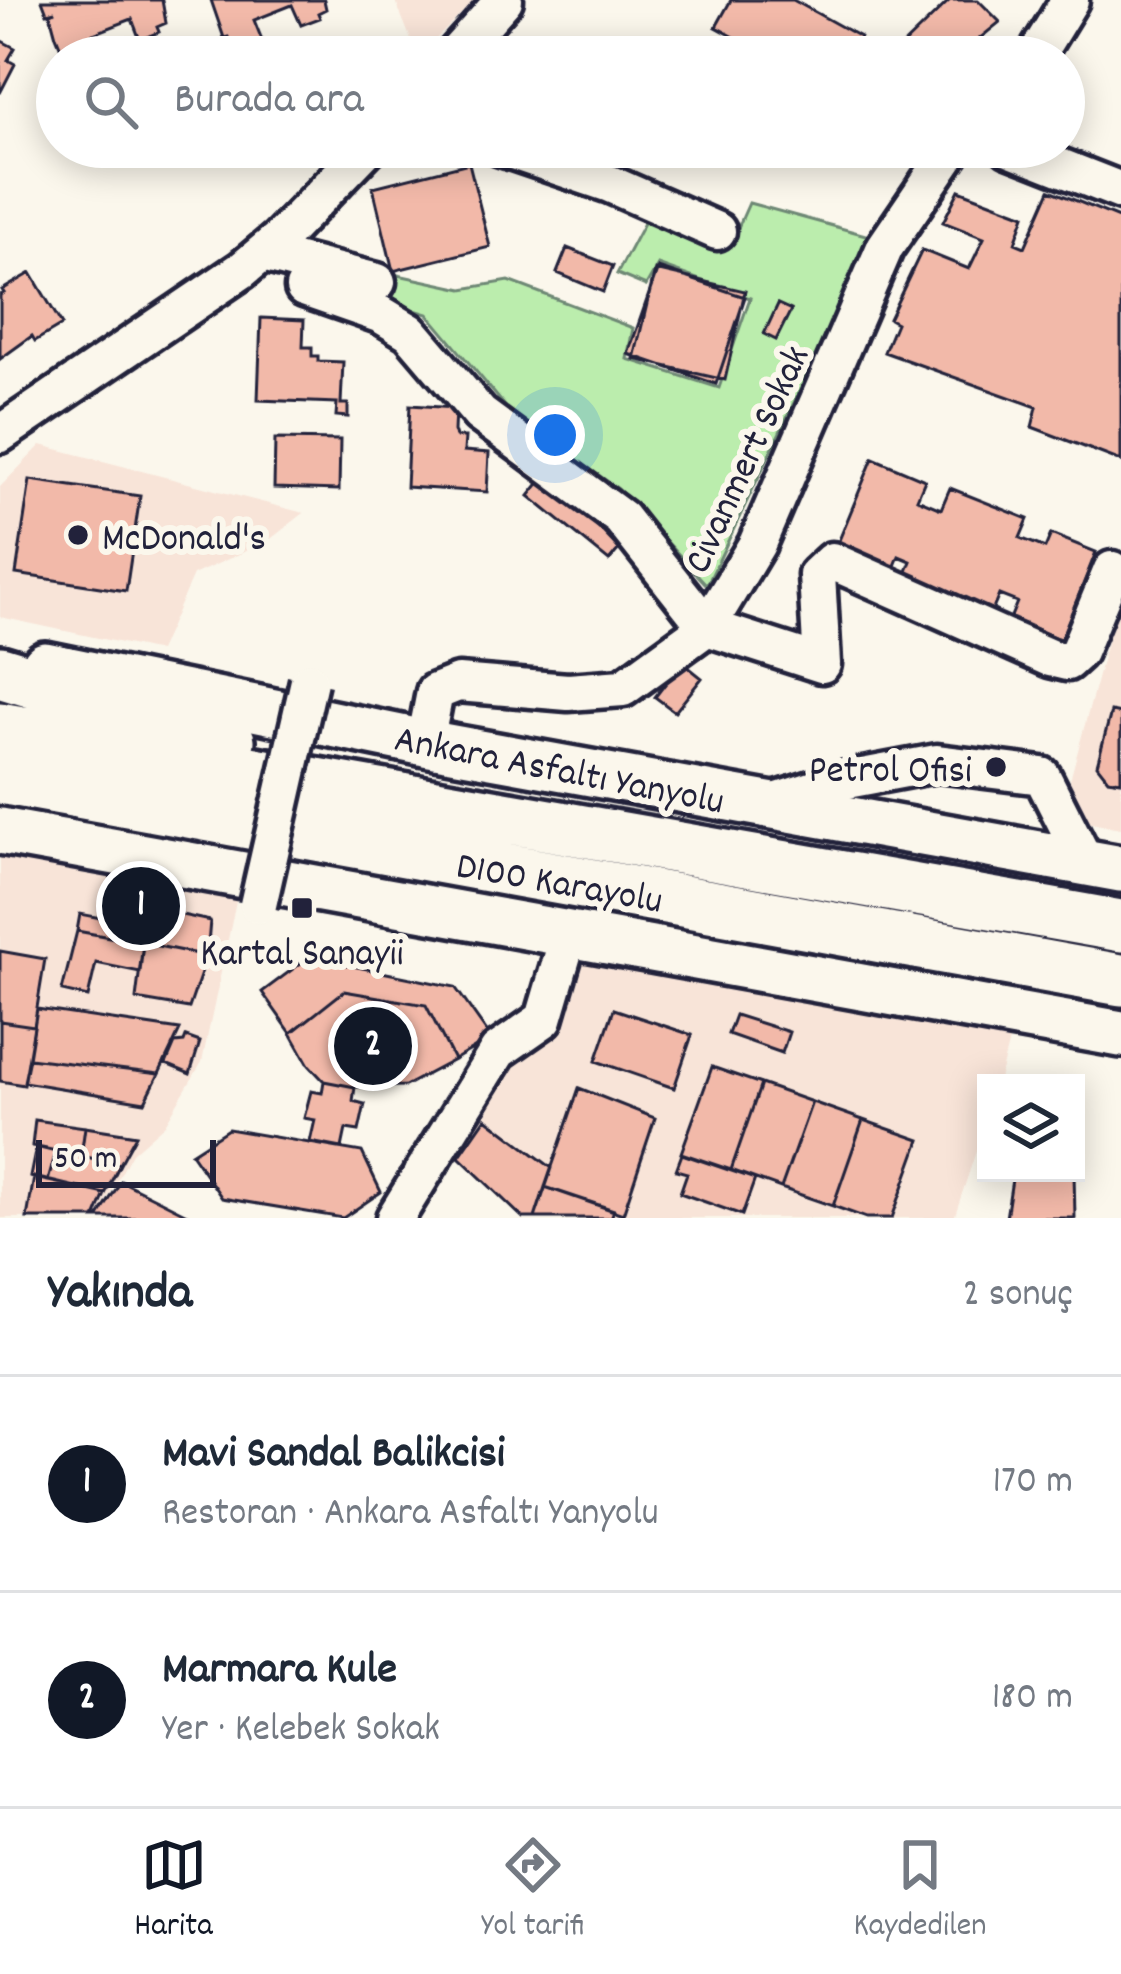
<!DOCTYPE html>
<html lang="tr">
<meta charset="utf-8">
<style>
:root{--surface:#fff;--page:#f2f2f3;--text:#1f2937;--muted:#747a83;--line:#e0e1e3;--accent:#111827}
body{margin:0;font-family:Dekko,sans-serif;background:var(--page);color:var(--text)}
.controls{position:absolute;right:36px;bottom:36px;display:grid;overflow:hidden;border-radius:0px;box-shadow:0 6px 30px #0003}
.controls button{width:108px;height:108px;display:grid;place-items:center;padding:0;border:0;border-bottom:3px solid var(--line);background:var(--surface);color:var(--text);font:60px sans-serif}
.scale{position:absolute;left:36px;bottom:30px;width:180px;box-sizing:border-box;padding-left:12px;border:6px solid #22223b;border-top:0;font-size:33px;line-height:42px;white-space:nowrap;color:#22223b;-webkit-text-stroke:9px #fbf7ec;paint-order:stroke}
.you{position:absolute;left:555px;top:435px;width:42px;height:42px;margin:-30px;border:9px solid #fff;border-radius:50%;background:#1a73e8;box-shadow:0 0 0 18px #1a73e833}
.badge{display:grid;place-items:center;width:78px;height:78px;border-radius:50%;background:var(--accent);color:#fff;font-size:39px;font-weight:700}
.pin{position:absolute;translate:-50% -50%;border:6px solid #fff;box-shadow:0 3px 12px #0006}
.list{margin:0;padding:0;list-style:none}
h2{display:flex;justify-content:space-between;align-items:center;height:156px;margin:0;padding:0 48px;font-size:51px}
h2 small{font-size:39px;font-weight:400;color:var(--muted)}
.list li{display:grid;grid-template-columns:78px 1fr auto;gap:36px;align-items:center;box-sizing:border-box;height:216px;padding:0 48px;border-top:3px solid var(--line)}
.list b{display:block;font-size:45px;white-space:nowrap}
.list p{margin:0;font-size:39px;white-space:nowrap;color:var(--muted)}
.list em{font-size:39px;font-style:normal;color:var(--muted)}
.icon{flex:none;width:66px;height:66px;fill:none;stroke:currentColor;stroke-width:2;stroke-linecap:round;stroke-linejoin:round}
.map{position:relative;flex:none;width:1121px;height:1218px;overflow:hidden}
.search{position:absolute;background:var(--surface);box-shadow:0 6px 30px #0003;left:36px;right:36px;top:36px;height:132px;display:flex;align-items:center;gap:30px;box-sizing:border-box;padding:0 42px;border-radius:66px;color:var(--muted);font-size:45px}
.sheet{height:588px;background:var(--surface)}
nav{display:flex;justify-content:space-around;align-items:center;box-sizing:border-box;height:168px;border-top:3px solid var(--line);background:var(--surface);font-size:33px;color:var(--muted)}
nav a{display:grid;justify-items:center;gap:6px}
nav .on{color:var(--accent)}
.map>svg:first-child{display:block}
.built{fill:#f8e4d8}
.green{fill:#bbedad;stroke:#6e8874;stroke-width:3}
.building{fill:#f2b9a9;stroke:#22223b;stroke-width:3}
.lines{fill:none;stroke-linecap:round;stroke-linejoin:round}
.minor-casing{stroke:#22223b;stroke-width:45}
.major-casing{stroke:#22223b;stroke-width:54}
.highway-casing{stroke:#22223b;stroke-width:60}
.minor{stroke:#fbf7ec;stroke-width:36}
.major{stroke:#fbf7ec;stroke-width:45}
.highway{stroke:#fbf7ec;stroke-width:51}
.minor-bridge-casing{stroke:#22223b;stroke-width:45;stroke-linecap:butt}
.minor-bridge{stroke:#fbf7ec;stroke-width:36}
.poi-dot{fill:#22223b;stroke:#fbf7ec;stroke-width:4.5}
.labels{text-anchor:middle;stroke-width:12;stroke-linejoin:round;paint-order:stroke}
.street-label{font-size:39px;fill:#22223b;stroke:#fbf7ec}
.poi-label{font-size:39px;fill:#22223b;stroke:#fbf7ec;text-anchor:start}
</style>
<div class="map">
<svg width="1121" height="1218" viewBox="0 0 1121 1218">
<rect width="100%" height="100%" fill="#fbf7ec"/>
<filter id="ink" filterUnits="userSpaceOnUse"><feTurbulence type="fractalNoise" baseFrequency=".00833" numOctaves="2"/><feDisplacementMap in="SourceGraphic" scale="24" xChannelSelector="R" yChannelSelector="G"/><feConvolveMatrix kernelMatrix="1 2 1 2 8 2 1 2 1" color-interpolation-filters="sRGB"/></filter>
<g filter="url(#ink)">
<!-- built -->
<path class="built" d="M395,0h80l-57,57z
M41,445l263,68 -36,28 -75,34 -34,76 -159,-34v-130z
M1121,606v222l-47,-8 -8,-25 44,-164z
M0,853l237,44 -35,165 -37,62 -33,29 -35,65h-97z
M581,951l428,90 -11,42h-12v38l-32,97h-415l-80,-81 46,-71 54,-38z"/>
<!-- green -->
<path class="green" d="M749,203l124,34 -166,348 -89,-96 -108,-77 -82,-98 -40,-12 10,-27 65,14 46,-8 124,47 -6,31 92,29 31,-90 -92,-33 -12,21 -29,-12 28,-53 92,9z"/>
<!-- building -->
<path class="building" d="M42,0h120l4,23 -9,4 2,5 -19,8 -8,-21 -39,15 8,20 -32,3 -2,-6 -4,2 -7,-17 -6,-22 5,-3 -8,2z
M211,0h113l2,9 -8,4 2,5 -19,7 -9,-20 -38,15 8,20 -30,8 -4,-11 -4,1z
M731,0h62l67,37 -6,11 15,8 -98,1 -55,-30z
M950,0h28l22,22 -43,35h-66z
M0,40l15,8 -7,12 7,4 -15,29z
M469,163l21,84 -97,24 -20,-84z
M959,190l66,25 -10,28 10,4 25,-57 71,29v242l-89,-34 5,-20 -153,-55 12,-29 -7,-4 33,-69 47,19 15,-31 -41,-16z
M567,248l46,18 -10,26 -46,-19z
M658,268l87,29 -29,87 -88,-30z
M655,270l90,21 -20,89 -91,-21z
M31,273l31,52 -27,16 -3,-5 -32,23v-64l4,-2 -2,-3z
M778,304l13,6 -15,30 -12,-6z
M261,318l43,2 -1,27h9v9h6v5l25,1 -2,42h7v13l-12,-1 1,-13 -79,-3z
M410,405l45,3 -1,23 2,6h9l-1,14 25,2 -2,39 -81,-5z
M275,439l65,1 -1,50 -65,-2z
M873,458l52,22 -8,19 24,10 9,-21 78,31 -8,19 25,10 6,-14 45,18 -35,88 -51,-21 7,-17 -18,-7 -8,19 -87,-35 7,-18 -12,-5 -7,17 -57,-23z
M30,480l110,16 -14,95 -110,-17z
M541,481l44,32 34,36 -10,12 -80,-65z
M682,662l20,16 -27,34 -20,-15z
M1111,712l10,2v67l-13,-2 -11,-14z
M110,900l53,11 -5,35 -81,-15 3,-17 26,5z
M163,911l47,10 -3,35 -49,-10z
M77,931l66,12 -3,29 -44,-9 -8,34 -26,-6z
M143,943l64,13 -18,52 -53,-9z
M0,951l45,8 -11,67 -34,-5z
M309,957l146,30 36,51 -37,22 -28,-55 -82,-14 -53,42 -29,-41z
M344,991l82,14 28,55 -49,26 -50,1 -31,-6 -15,-16 -18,-32z
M37,1009l143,21 -21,44 -130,-16z
M614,1009l78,26 -18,53 -78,-27z
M735,1015l54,17 -7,21 -54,-19z
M0,1021l34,5 -10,59 -24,-4z
M186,1037l14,5 -10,32 -24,-10 9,-21 9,-1z
M29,1058l130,16 -14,28 -121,-20z
M712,1067l49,17 -30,86 -50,-17z
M324,1081l31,6 -2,14 12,3 -6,27 -13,-2 -4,19 -32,-6 5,-22 -11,-2 7,-27 11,2z
M761,1084l51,18 -31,86 -50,-18z
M579,1088l76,30 -32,96 -78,-27z
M812,1102l51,18 -30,86 -52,-18z
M486,1118l66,50 -17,50h-12l-64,-61z
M35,1120l50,7 -4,29 -49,-10z
M863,1120l57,20 -28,78h-26l-33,-12z
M85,1127l51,8 -16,29 -39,-8z
M228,1129l134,23 19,40 -38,26 -121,-20 -31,-45z
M36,1147l20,5 -8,29 -18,-4z
M56,1152l25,4 39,8 -15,30 -57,-13z
M682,1154l73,25 -13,36 -62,-22 7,-20 -11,-3z
M1013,1173h61l1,45h-69z
M34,1177l71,17 -10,24h-68z
M121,1181l74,37h-97z
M545,1187l69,23 -3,8h-76z"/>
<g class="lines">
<!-- minor casing -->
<g class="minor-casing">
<path id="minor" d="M453,57l51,-57
M1035,57l35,-57
M501,147l109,37 107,47
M1009,147l112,44
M263,253l114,29
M304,288l78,27 28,17 70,82 141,104 86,109 115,37 -5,-89 15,-14 218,97 17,4 11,-10 34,-82
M0,434l242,-164 37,-31 89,-92
M425,743l10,-51 23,-9 110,9 55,-4 84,-61 50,-83 128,-297 68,-100
M766,805l70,-23 101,-19 105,13 44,87
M395,1218l103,-167 46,-32 25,-85"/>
</g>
<!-- major casing -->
<g class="major-casing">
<path id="major" d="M45,665l380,78 696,126
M0,831l1121,203"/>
</g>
<!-- highway casing -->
<g class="highway-casing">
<path id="highway" d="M0,672l229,69
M0,728l1121,198
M0,778l1121,202"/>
</g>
<!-- minor -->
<use href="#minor" class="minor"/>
<!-- major -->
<use href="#major" class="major"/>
<!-- highway -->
<use href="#highway" class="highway"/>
<!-- minor-bridge casing -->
<g class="minor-bridge-casing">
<path id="minor-bridge" d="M258,905l51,-224"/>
</g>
<!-- minor-bridge -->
<use href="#minor-bridge" class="minor-bridge"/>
</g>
</g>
<!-- markers -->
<g class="poi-dot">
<circle cx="78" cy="535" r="12"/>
<circle cx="996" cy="767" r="12"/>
<rect x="290" y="896" width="24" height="24" rx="6"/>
</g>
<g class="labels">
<!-- street labels -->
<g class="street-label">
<text transform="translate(744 458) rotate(-65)" y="14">Civanmert Sokak</text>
<text transform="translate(560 767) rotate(11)" y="14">Ankara Asfaltı Yanyolu</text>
<text transform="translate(560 880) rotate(10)" y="14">D100 Karayolu</text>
</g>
<!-- poi labels -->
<g class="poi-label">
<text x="102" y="549">McDonald's</text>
<text x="972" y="781" text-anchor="end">Petrol Ofisi</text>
<text x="302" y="964" text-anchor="middle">Kartal Sanayii</text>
</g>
</g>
</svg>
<div class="controls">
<button><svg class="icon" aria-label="layers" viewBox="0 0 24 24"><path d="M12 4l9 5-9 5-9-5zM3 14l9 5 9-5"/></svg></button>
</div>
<div class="scale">50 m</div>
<div class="you"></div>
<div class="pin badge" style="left:141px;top:906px">1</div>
<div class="pin badge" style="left:373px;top:1046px">2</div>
<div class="search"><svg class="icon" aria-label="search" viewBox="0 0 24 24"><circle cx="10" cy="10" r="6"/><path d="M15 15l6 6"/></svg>Burada ara</div>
</div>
<section class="sheet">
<h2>Yakında<small>2 sonuç</small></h2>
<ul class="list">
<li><span class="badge">1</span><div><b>Mavi Sandal Balikcisi</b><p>Restoran · Ankara Asfaltı Yanyolu</p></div><em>170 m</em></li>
<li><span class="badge">2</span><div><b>Marmara Kule</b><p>Yer · Kelebek Sokak</p></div><em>180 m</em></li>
</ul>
</section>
<nav>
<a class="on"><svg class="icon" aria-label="map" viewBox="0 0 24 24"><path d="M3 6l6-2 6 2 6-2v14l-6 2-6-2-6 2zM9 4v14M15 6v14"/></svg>Harita</a>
<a><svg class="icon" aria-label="directions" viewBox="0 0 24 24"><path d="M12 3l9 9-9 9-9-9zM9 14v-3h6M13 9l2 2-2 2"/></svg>Yol tarifi</a>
<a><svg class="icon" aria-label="saved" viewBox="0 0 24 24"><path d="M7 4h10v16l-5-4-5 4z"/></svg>Kaydedilen</a>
</nav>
